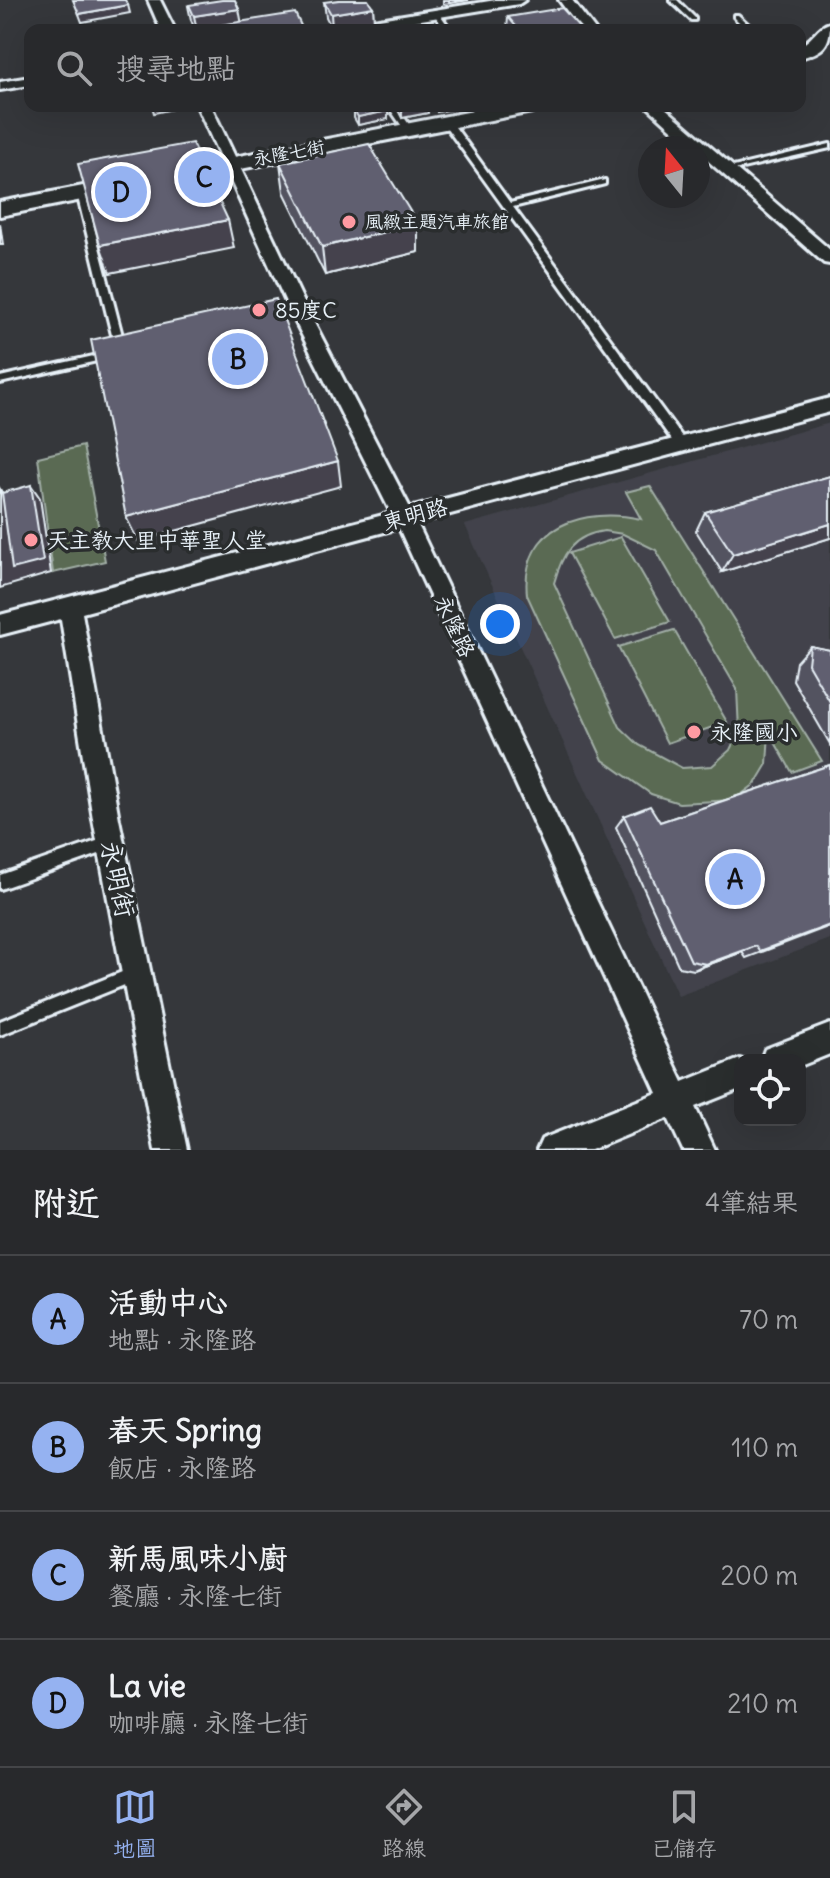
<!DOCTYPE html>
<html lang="zh-TW">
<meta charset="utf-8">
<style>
:root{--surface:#28292c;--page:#343538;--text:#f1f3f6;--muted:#a5a6a9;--line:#444548;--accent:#95b2f1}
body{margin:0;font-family:Delius,"LXGW WenKai TC",sans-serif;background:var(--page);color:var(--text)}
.controls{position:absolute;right:24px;bottom:24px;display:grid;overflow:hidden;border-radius:16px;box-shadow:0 8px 32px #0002}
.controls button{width:72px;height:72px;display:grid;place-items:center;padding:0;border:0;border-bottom:2px solid var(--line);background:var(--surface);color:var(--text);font:40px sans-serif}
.compass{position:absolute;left:638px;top:136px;width:72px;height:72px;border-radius:50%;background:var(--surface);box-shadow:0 8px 32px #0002;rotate:342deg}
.you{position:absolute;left:500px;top:624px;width:28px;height:28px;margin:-20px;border:6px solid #fff;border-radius:50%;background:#1a73e8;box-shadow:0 0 0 12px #1a73e833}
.badge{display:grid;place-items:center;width:52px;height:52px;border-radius:50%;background:var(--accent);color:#111;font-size:26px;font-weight:700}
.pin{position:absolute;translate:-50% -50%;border:4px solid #fff;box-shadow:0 2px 8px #0006}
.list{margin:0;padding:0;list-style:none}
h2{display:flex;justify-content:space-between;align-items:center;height:104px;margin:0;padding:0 32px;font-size:34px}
h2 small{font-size:26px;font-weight:400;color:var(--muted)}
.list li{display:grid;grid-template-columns:52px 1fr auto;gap:24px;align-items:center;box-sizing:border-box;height:128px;padding:0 32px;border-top:2px solid var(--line)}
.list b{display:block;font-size:30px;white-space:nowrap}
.list p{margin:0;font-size:26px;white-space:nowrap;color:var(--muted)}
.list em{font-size:26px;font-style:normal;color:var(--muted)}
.icon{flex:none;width:44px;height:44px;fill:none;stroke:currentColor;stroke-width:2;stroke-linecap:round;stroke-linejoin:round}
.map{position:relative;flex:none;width:830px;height:1150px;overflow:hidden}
.search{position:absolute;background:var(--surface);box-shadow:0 8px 32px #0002;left:24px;right:24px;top:24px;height:88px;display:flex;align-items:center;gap:20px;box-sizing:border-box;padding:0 28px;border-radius:16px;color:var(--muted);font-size:30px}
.sheet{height:616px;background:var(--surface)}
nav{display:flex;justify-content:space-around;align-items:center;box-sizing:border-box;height:112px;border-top:2px solid var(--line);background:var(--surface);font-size:22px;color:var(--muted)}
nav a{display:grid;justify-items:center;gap:4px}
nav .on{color:var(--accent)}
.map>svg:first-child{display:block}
.built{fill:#42434b}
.green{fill:#5a6a53;stroke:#a1aea6;stroke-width:2;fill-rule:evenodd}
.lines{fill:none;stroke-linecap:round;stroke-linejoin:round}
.lane-casing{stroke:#e8f1f8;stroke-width:6}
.street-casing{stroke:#e8f1f8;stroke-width:6}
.secondary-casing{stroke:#e8f1f8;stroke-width:6}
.lane{fill:#2a2d2e;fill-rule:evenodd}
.street{fill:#2a2d2e;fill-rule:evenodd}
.secondary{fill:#2a2d2e;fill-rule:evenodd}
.wall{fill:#535260;stroke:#e8f1f8;stroke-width:2}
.shaded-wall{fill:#44424e;stroke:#e8f1f8;stroke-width:2}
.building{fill:#615f70;stroke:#e8f1f8;stroke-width:2}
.poi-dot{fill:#ff9aa2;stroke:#2a2d2e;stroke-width:3}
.labels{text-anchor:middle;stroke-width:7;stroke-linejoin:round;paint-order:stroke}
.far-street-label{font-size:18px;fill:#e8f1f8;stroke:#2a2d2e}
.far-poi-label{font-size:18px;fill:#e8f1f8;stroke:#2a2d2e;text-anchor:start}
.poi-label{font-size:22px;fill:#e8f1f8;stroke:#2a2d2e;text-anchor:start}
.street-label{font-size:22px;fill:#e8f1f8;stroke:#2a2d2e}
.near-street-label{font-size:26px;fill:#e8f1f8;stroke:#2a2d2e}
</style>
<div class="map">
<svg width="830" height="1150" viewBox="0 0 830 1150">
<rect width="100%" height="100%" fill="#35373b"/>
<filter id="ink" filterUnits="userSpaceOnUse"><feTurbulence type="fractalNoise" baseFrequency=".0125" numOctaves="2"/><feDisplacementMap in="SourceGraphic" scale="16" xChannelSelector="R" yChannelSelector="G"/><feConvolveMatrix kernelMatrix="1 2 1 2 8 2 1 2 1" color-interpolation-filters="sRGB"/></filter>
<g filter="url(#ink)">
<!-- built -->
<path class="built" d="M830,423v516l-152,57 -213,-471z"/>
<!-- green -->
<path class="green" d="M83,446l22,115 -52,12 -15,-116z
M650,486l172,275 -30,11 -23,-40 -2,32 -12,20 -21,16 -55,3 -28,-9 -48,-34 -76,-165c-7,-70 57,-88 114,-76l-15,-27zM604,531l19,3 33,16 81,139 2,42 -9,19 -18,16 -30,2 -43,-23 -19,-18 -66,-144c8,-29 19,-48 50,-52z
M621,537l49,85 -55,17 -46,-86z
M674,630l53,92 -60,21 -49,-96z"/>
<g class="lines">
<!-- lane casing -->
<g class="lane-casing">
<path id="lane" d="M670,0h7l18,18v2h-4z
M435,13h4l12,17h-6l-11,-16z
M734,15h4l16,15h-7l-13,-13z
M388,106h8l17,24 -1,2h-6z
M468,106h8l7,10 -1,2h-6z
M444,120h6l60,83 95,-23v4l-92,23 172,234 1,3 -1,3h-8l-233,-323z
M830,144v4l-105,24 -4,-2z
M78,191l7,2 40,154 -5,3 -5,-3 -38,-154z
M299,308l4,3 -1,2 -34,9 -4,-3 1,-2z
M107,353l3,1v4l-110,25v-6z
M111,836l5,2 2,5 -2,5 -116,41v-14z
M137,966l5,2 2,5 -2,5 -142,57v-14z"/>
</g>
<!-- street casing -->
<g class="street-casing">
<path id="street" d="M148,0h12l15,30h-14z
M496,0h29l-6,4 -159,26h-31l7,-4z
M559,0h13l23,30h-14z
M30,77v8l-30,5v-8z
M197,106h14l97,205 102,197 420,-110v14l-413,111 266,559 57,-23 3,1h-3v29l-45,18 20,43h-32l-15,-32 -77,32h-54l5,-11 115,-46 -258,-565 -317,85 37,206 68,331h-32l-62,-331 -32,-200 -61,16v-20l391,-102 -101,-202z
M647,106h16l167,144v14l-6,-1 -126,-111v-4h-5z
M830,1024v30l-30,12v-6h-39l4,-11z"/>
</g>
<!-- secondary casing -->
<g class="secondary-casing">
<path id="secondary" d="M830,23c0,24 -8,29 -30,35v-13c13,-4 17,-19 30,-22z
M499,106h43l-10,6 -532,104v-14z"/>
</g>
<!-- lane -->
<use href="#lane" class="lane"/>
<!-- street -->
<use href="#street" class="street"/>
<!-- secondary -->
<use href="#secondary" class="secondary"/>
</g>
<!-- wall -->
<path class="wall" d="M324,2l49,5 1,15 -42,7 -6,-12z
M188,6l53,16 62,8h-108l-4,-10z
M508,17l74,13h-75z
M398,106h30v7l-26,5 -4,-8z
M354,110l34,1v8l-30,6 -4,-7z
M280,163l138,89 -93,23 -41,-83z
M830,476v62l-108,34 -26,-41 9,-19z
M810,646l20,4v94l-37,-64 3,-18z
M830,765v161l-84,32 -4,-6 -48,18 -15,-3 -63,-140 8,-11 36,6z"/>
<!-- shaded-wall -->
<path class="shaded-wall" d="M443,0h26l-26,4z
M128,5l2,8 -48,9 -3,-8z
M373,7l1,15 -42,7 -1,-15z
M239,9l4,21h-46l-3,-14z
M152,106h21v3l-19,4z
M423,106h5v7l-26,5v-8z
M437,106h21v2l-21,4z
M388,111v8l-30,6v-8z
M228,220l6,28 -124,25 -10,-28z
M0,223l3,22h-3z
M418,224v28l-93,23 -3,-28z
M338,461l3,25 -203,55 -12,-24z
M31,485l9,13 11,75 -51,15v-99l11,17z
M830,524v14l-108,34 11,-18z
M756,946l-14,6 -48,18 12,-6z"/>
<!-- building -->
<path class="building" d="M73,0h52l3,5 -49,9z
M222,0h13l4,9 -45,7 -5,-11z
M339,0h29l5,7 -42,7 -7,-12z
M562,8l20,22h-63l-11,-13z
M295,13l8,17h-101v-2z
M374,106h10l4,5 -30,6 -4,-7z
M400,106h23l-21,4z
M192,143l36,77 -128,25 -22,-81z
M369,144l49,80 -96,23 -42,-84z
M276,299l62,162 -212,56 -35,-177z
M830,476v48l-97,30 -28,-42z
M31,485l12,76 -31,8 -10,-76z
M810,646l20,4v52l-22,-38z
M830,765v160l-70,26 -4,-5 -50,18 -15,-3 -67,-145 26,-10 10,16z"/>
</g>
<!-- markers -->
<g class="poi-dot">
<circle cx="349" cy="222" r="8"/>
<circle cx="259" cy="310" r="8"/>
<circle cx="31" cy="540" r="8"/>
<circle cx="694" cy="732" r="8"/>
</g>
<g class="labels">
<!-- far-street labels -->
<g class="far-street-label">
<text transform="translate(289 153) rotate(-10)" y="6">永隆七街</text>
</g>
<!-- far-poi labels -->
<g class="far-poi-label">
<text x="365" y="228">風緻主題汽車旅館</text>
</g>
<!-- poi labels -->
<g class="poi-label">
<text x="275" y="318">85度C</text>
<text x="47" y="548">天主教大里中華聖人堂</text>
<text x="710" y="740">永隆國小</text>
</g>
<!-- street labels -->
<g class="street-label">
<text transform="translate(415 514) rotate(-15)" y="8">東明路</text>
<text transform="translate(455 626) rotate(65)" y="8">永隆路</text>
</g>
<!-- near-street labels -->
<g class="near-street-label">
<text transform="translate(118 879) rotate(78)" y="9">永明街</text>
</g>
</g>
</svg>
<div class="controls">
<button><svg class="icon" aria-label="locate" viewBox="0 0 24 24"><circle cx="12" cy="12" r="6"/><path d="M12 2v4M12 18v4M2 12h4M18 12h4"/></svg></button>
</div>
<svg class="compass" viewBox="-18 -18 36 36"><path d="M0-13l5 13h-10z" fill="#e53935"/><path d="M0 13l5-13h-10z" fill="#a5a6a9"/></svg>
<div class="you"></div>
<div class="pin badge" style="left:735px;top:879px">A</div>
<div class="pin badge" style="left:238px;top:359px">B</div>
<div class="pin badge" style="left:204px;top:177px">C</div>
<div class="pin badge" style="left:121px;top:192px">D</div>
<div class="search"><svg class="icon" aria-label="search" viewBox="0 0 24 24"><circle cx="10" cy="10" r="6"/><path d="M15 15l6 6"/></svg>搜尋地點</div>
</div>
<section class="sheet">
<h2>附近<small>4筆結果</small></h2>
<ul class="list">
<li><span class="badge">A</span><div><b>活動中心</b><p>地點 · 永隆路</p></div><em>70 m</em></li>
<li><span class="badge">B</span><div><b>春天 Spring</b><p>飯店 · 永隆路</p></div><em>110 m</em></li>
<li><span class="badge">C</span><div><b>新馬風味小廚</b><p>餐廳 · 永隆七街</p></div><em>200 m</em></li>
<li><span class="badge">D</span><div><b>La vie</b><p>咖啡廳 · 永隆七街</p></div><em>210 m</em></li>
</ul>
</section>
<nav>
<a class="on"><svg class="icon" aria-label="map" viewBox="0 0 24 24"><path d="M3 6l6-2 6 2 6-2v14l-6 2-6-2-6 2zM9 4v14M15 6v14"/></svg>地圖</a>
<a><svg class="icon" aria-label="directions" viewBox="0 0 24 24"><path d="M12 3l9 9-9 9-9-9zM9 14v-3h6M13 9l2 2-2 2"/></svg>路線</a>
<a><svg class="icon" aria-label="saved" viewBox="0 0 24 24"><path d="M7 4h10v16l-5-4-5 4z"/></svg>已儲存</a>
</nav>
